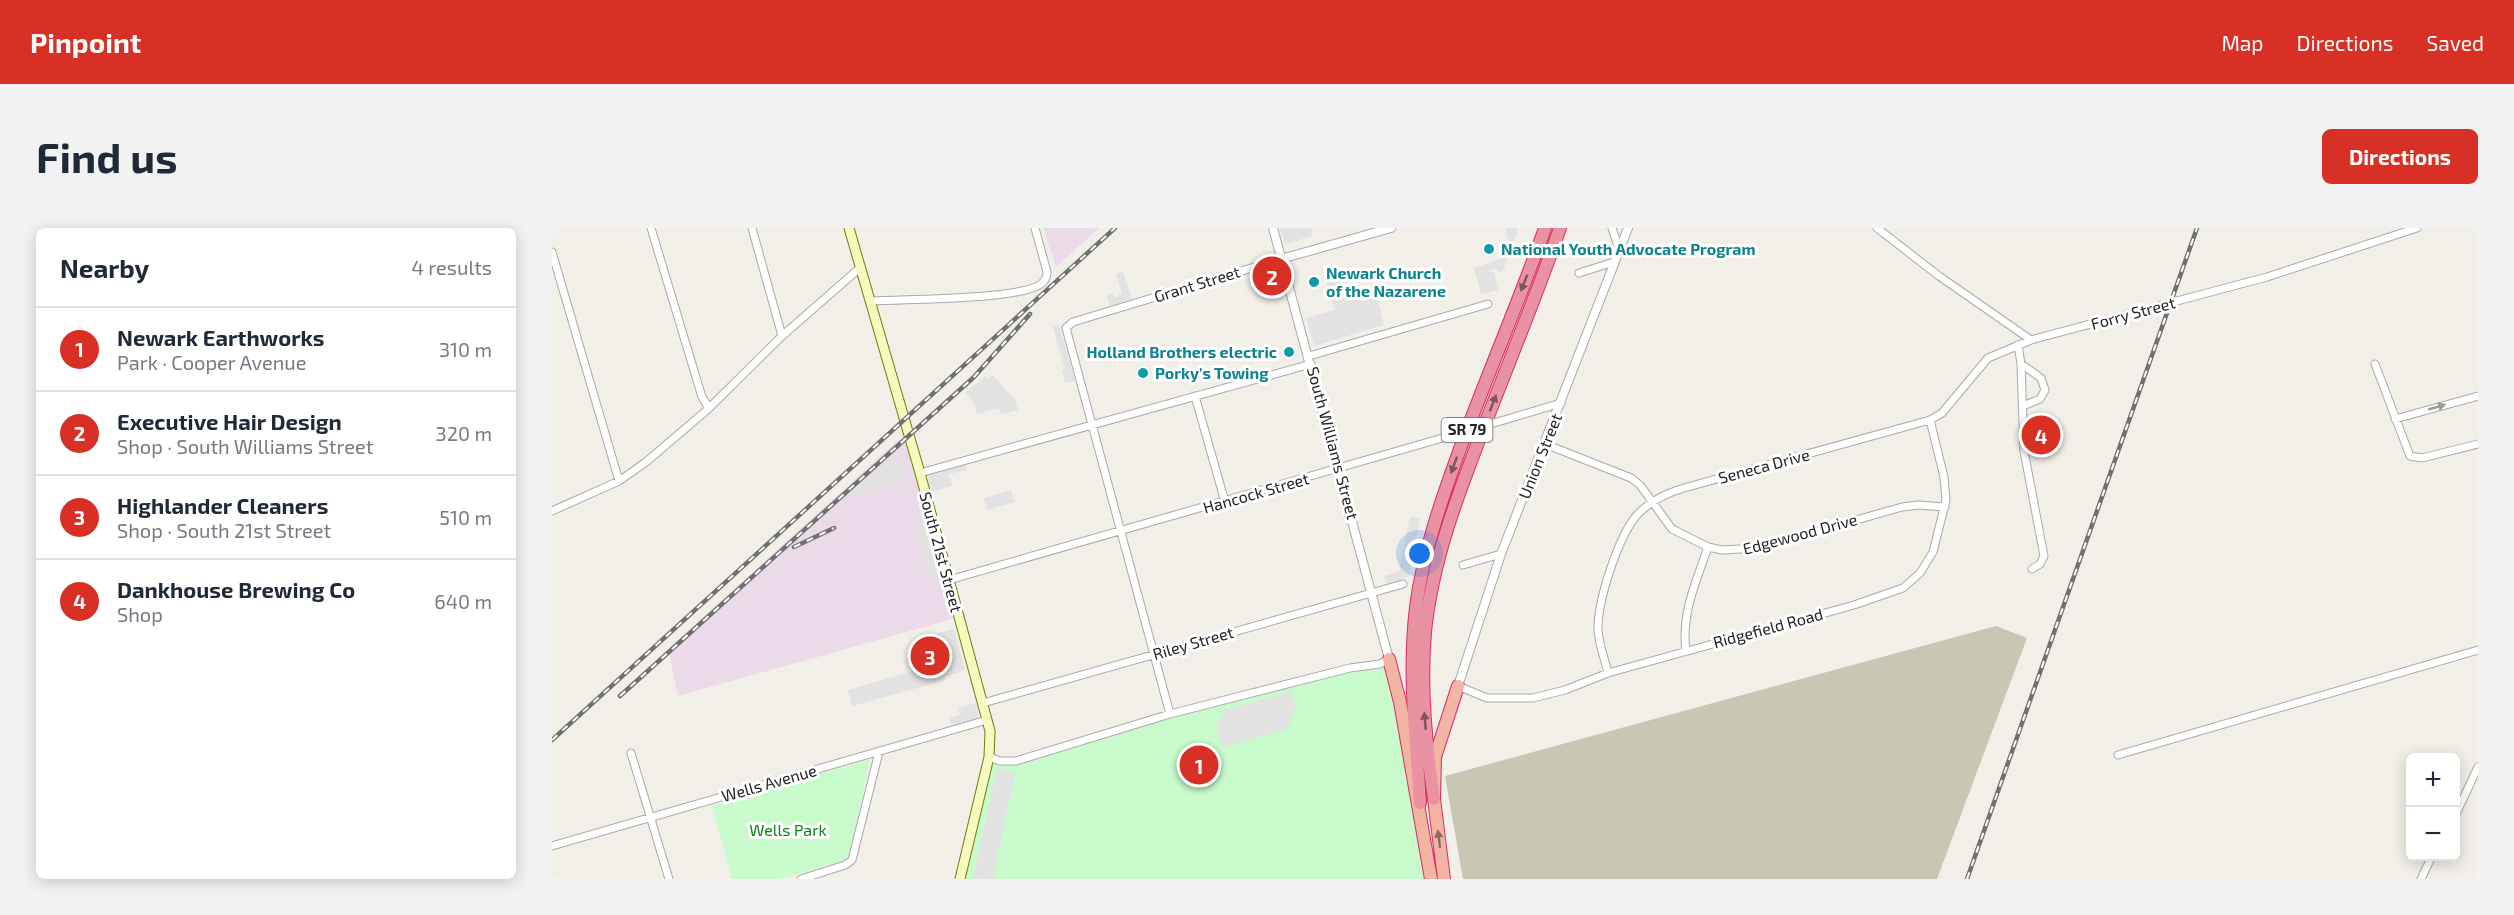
<!DOCTYPE html>
<meta charset="utf-8">
<style>
:root{--surface:#fff;--page:#f2f2f3;--text:#1f2937;--muted:#747a83;--line:#e0e1e3;--accent:#d93025}
body{margin:0;font-family:"Exo 2",sans-serif;background:var(--page);color:var(--text)}
.controls{position:absolute;right:18px;bottom:18px;display:grid;overflow:hidden;border-radius:9px;box-shadow:0 3px 15px #0003}
.controls button{width:54px;height:54px;display:grid;place-items:center;padding:0;border:0;border-bottom:2px solid var(--line);background:var(--surface);color:var(--text);font:30px sans-serif}
.you{position:absolute;left:868px;top:326px;width:21px;height:21px;margin:-15px;border:4px solid #fff;border-radius:50%;background:#1a73e8;box-shadow:0 0 0 9px #1a73e833}
.badge{display:grid;place-items:center;width:39px;height:39px;border-radius:50%;background:var(--accent);color:#fff;font-size:20px;font-weight:700}
.pin{position:absolute;translate:-50% -50%;border:3px solid #fff;box-shadow:0 2px 6px #0006}
.list{margin:0;padding:0;list-style:none}
h2{display:flex;justify-content:space-between;align-items:center;height:78px;margin:0;padding:0 24px;font-size:26px}
h2 small{font-size:20px;font-weight:400;color:var(--muted)}
.list li{display:grid;grid-template-columns:39px 1fr auto;gap:18px;align-items:center;box-sizing:border-box;height:84px;padding:0 24px;border-top:2px solid var(--line)}
.list b{display:block;font-size:22px;white-space:nowrap}
.list p{margin:0;font-size:20px;white-space:nowrap;color:var(--muted)}
.list em{font-size:20px;font-style:normal;color:var(--muted)}
.map{position:relative;flex:none;width:1926px;height:651px;overflow:hidden;border-radius:9px}
header{display:flex;align-items:center;gap:36px;box-sizing:border-box;height:84px;padding:0 30px;background:var(--accent);color:#fff}
header strong{font-size:28px}
nav{display:flex;gap:33px;margin-inline-start:auto;font-size:21px}
.intro{display:flex;align-items:center;justify-content:space-between;box-sizing:border-box;height:144px;padding:0 36px}
h1{margin:0;font-size:42px}
.button{padding:15px 27px;border-radius:9px;background:var(--accent);color:#fff;font-size:21px;font-weight:700}
main{display:flex;gap:36px;padding:0 36px}
aside{flex:1;background:var(--surface);border-radius:9px;box-shadow:0 3px 15px #0003}
.map>svg:first-child{display:block}
.industrial{fill:#ebdbe8}
.construction{fill:#c7c7b4}
.park{fill:#c8facc}
.parking{fill:#e2e2e2}
.lines{fill:none;stroke-linecap:round;stroke-linejoin:round}
.minor-casing{stroke:#a9a9a9;stroke-width:9}
.tertiary-casing{stroke:#a9a9a9;stroke-width:10}
.secondary-casing{stroke:#707d05;stroke-width:11}
.trunk-casing{stroke:#dc2a67;stroke-width:14}
.motorway-casing{stroke:#dc2a67;stroke-width:14}
.minor{stroke:#fff;stroke-width:7}
.tertiary{stroke:#fff;stroke-width:8}
.secondary{stroke:#f7fabf;stroke-width:9}
.trunk{stroke:#f2b4a3;stroke-width:12}
.motorway{stroke:#e892a2;stroke-width:12}
.rail-casing{stroke:#707070;stroke-width:4.5}
.rail{stroke:#fff;stroke-width:2;stroke-dasharray:7;stroke-linecap:butt}
.minor-bridge-casing{stroke:#a9a9a9;stroke-width:9;stroke-linecap:butt}
.minor-bridge{stroke:#fff;stroke-width:7}
.oneway{fill:#7b545c}
.oneway2{fill:#9c9c9c}
.oneway3{fill:#8a6b62}
.culture-dot{fill:#0f9aa8;stroke:#fff;stroke-width:2}
.labels{text-anchor:middle;stroke-width:6;stroke-linejoin:round;paint-order:stroke}
.shield{fill:#fff;stroke:#646464;stroke-width:1.5}
.shield-label{font-size:15px;font-weight:bold;fill:#222}
.culture-label{font-size:16px;font-weight:bold;fill:#0d838f;stroke:#fff;text-anchor:start}
.street-label{font-size:16px;fill:#222;stroke:#fff}
.park-label{font-size:16px;fill:#0c8416;stroke:#fff}
</style>
<header>
<strong>Pinpoint</strong>
<nav><a>Map</a><a>Directions</a><a>Saved</a></nav>
</header>
<div class="intro"><h1>Find us</h1><a class="button">Directions</a></div>
<main>
<aside>
<h2>Nearby<small>4 results</small></h2>
<ul class="list">
<li><span class="badge">1</span><div><b>Newark Earthworks</b><p>Park · Cooper Avenue</p></div><em>310 m</em></li>
<li><span class="badge">2</span><div><b>Executive Hair Design</b><p>Shop · South Williams Street</p></div><em>320 m</em></li>
<li><span class="badge">3</span><div><b>Highlander Cleaners</b><p>Shop · South 21st Street</p></div><em>510 m</em></li>
<li><span class="badge">4</span><div><b>Dankhouse Brewing Co</b><p>Shop</p></div><em>640 m</em></li>
</ul>
</aside>
<div class="map">
<svg width="1926" height="651" viewBox="0 0 1926 651">
<rect width="100%" height="100%" fill="#f2efe9"/>
<!-- industrial -->
<path class="industrial" d="M491,0h56l-43,39z
M354,210l50,180 -278,78 -10,-47 229,-208z"/>
<!-- construction -->
<path class="construction" d="M1444,398l31,12 -90,241h-474l-18,-103z"/>
<!-- park -->
<path class="park" d="M837,431l42,220h-471l29,-122 27,4 154,-47z
M318,531l-21,100 -70,20h-47l-20,-73z"/>
<!-- parking -->
<path class="parking" d="M728,0h31l2,8 -28,8z
M953,0h12v7l-13,30 1,5 -7,3 -2,-5 -7,4h5l4,18 -17,4 -7,-26 31,-11 5,-10z
M571,44l9,27 -22,7 -3,-11 6,-2 1,4 8,-3 -6,-20z
M786,48l6,19 30,-9 10,39 -70,21 -8,-28 29,-8 -10,-31z
M507,97l16,56 -10,2 -3,-12 3,-2 -12,-42z
M441,147l22,25 3,10 -17,4 -2,-6 -22,6 -3,-11 -9,-10 20,-17 3,3z
M349,229l7,23 -56,17 -2,-5 35,-30z
M413,235l2,7 -18,4 3,12 -20,6 -4,-13 3,-5z
M459,262l4,12 -28,8 -3,-12z
M858,288l10,2 -11,59 -22,7 -3,-8 15,-5z
M374,292l15,54 -12,3 -16,-53z
M402,401l11,41 -19,7 -3,4 -91,25 -4,-16 95,-28 -7,-28z
M740,463l4,15 -8,23 -65,18 -7,-20 10,-17z
M424,475l3,15 -28,7 -2,-7 11,-3 -2,-7z
M445,541l18,3 -22,107h-12l-8,-2z"/>
<g class="lines">
<!-- minor casing -->
<g class="minor-casing">
<path id="minor" d="M99,0l51,169 7,11
M200,0l30,108
M1060,0l7,21
M1325,0l62,48 92,64 236,-63 150,-49
M0,24l67,229
M1027,45l35,-11
M318,73c33,-2 150,-1 171,-17 4,-3 6,-7 6,-12l-12,-44
M1466,117l3,19 3,87 20,105 -4,8 -8,5
M757,128l179,-52
M1469,136l20,14 4,12 -5,9 -17,7
M1823,136l35,92 12,2 56,-14
M643,168l30,106
M959,190l50,-15
M1843,191l83,-23
M993,216l86,34 9,7 32,44 36,18 14,3 36,-2 144,-41 16,-2 27,2
M368,245l391,-109
M0,283l67,-30 27,-19 61,-52 75,-74 79,-69
M911,337l38,-11
M397,352l497,-143
M1134,423c-5,-37 10,-69 22,-104
M1056,445c-3,-14 -10,-30 -10,-45 0,-28 20,-91 39,-113 12,-13 30,-22 47,-27l246,-68 12,-7 46,-55 43,-18
M906,458l29,12h46l32,-8 43,-17 246,-68 49,-17 17,-15 13,-21 13,-52 -2,-23 -14,-57
M431,475l420,-119
M618,486l-104,-386 7,-6 208,-63
M79,525l38,126
M1566,527l360,-105
M437,529l11,4h16l154,-47 180,-46 30,-4 9,-5
M1904,586l22,-47
M0,618l435,-126
M249,651l44,-14 7,-5 27,-108
M1869,651l11,-23"/>
</g>
<!-- tertiary casing -->
<g class="tertiary-casing">
<path id="tertiary" d="M721,0l116,431
M729,31l110,-31
M906,458l43,-132 127,-326"/>
</g>
<!-- secondary casing -->
<g class="secondary-casing">
<path id="secondary" d="M297,0l71,245 70,258 -1,26 -29,122"/>
</g>
<!-- trunk casing -->
<g class="trunk-casing">
<path id="trunk" d="M837,431l11,43 31,177
M892,651l-10,-80 1,-42 23,-71"/>
</g>
<!-- motorway casing -->
<g class="motorway-casing">
<path id="motorway" d="M882,571c-8,-55 -14,-111 -9,-167 7,-70 32,-135 57,-200 26,-68 54,-135 78,-204
M868,575c-4,-66 -12,-130 -4,-196 7,-54 25,-106 44,-158 27,-74 59,-147 85,-221"/>
</g>
<!-- minor -->
<use href="#minor" class="minor"/>
<!-- tertiary -->
<use href="#tertiary" class="tertiary"/>
<!-- secondary -->
<use href="#secondary" class="secondary"/>
<!-- trunk -->
<use href="#trunk" class="trunk"/>
<!-- motorway -->
<use href="#motorway" class="motorway"/>
<!-- rail casing -->
<g class="rail-casing">
<path id="rail" d="M242,319l40,-19
M68,468l354,-319 56,-63
M0,512l563,-512
M1415,651l230,-651"/>
</g>
<!-- rail -->
<use href="#rail" class="rail"/>
<!-- minor-bridge casing -->
<g class="minor-bridge-casing">
<path id="minor-bridge" d="M894,209l65,-19"/>
</g>
<!-- minor-bridge -->
<use href="#minor-bridge" class="minor-bridge"/>
</g>
<!-- one-way arrows -->
<defs><path id="oneway-solid" d="M-6-.8H1V-3.2L6.5 0L1 3.2V.8H-6Z" transform="scale(1.5)"/></defs>
<g class="oneway">
<use href="#oneway-solid" transform="translate(972 55) rotate(112)"/>
<use href="#oneway-solid" transform="translate(941 175) rotate(-69)"/>
<use href="#oneway-solid" transform="translate(902 237) rotate(110)"/>
<use href="#oneway-solid" transform="translate(873 493) rotate(-95)"/>
</g>
<use class="oneway2" href="#oneway-solid" transform="translate(1885 179) rotate(-16)"/>
<use class="oneway3" href="#oneway-solid" transform="translate(887 611) rotate(-97)"/>
<!-- markers -->
<g class="culture-dot">
<circle cx="937" cy="21" r="6"/>
<circle cx="762" cy="54" r="6"/>
<circle cx="737" cy="124" r="6"/>
<circle cx="591" cy="145" r="6"/>
</g>
<g class="labels">
<!-- shield labels -->
<rect class="shield" x="889.5" y="190" width="51" height="24" rx="4.5"/>
<g class="shield-label">
<text x="915" y="207">SR 79</text>
</g>
<!-- culture labels -->
<g class="culture-label">
<text x="949" y="27">National Youth Advocate Program</text>
<text x="774" y="51">Newark Church<tspan x="774" dy="18">of the Nazarene</tspan></text>
<text x="725" y="130" text-anchor="end">Holland Brothers electric</text>
<text x="603" y="151">Porky's Towing</text>
</g>
<!-- street labels -->
<g class="street-label">
<text transform="translate(645 56) rotate(-17)" y="6">Grant Street</text>
<text transform="translate(1581 85) rotate(-15)" y="6">Forry Street</text>
<text transform="translate(781 215) rotate(75)" y="6">South Williams Street</text>
<text transform="translate(988 228) rotate(-68)" y="6">Union Street</text>
<text transform="translate(1212 238) rotate(-15)" y="6">Seneca Drive</text>
<text transform="translate(704 265) rotate(-16)" y="6">Hancock Street</text>
<text transform="translate(1248 306) rotate(-15)" y="6">Edgewood Drive</text>
<text transform="translate(389 324) rotate(75)" y="6">South 21st Street</text>
<text transform="translate(1216 400) rotate(-15)" y="6">Ridgefield Road</text>
<text transform="translate(641 415) rotate(-16)" y="6">Riley Street</text>
<text transform="translate(217 555) rotate(-16)" y="6">Wells Avenue</text>
</g>
<!-- park labels -->
<g class="park-label">
<text x="236" y="608">Wells Park</text>
</g>
</g>
</svg>
<div class="controls">
<button>+</button>
<button>−</button>
</div>
<div class="you"></div>
<div class="pin badge" style="left:647px;top:537px">1</div>
<div class="pin badge" style="left:720px;top:48px">2</div>
<div class="pin badge" style="left:378px;top:428px">3</div>
<div class="pin badge" style="left:1489px;top:207px">4</div>
</div>
</main>
